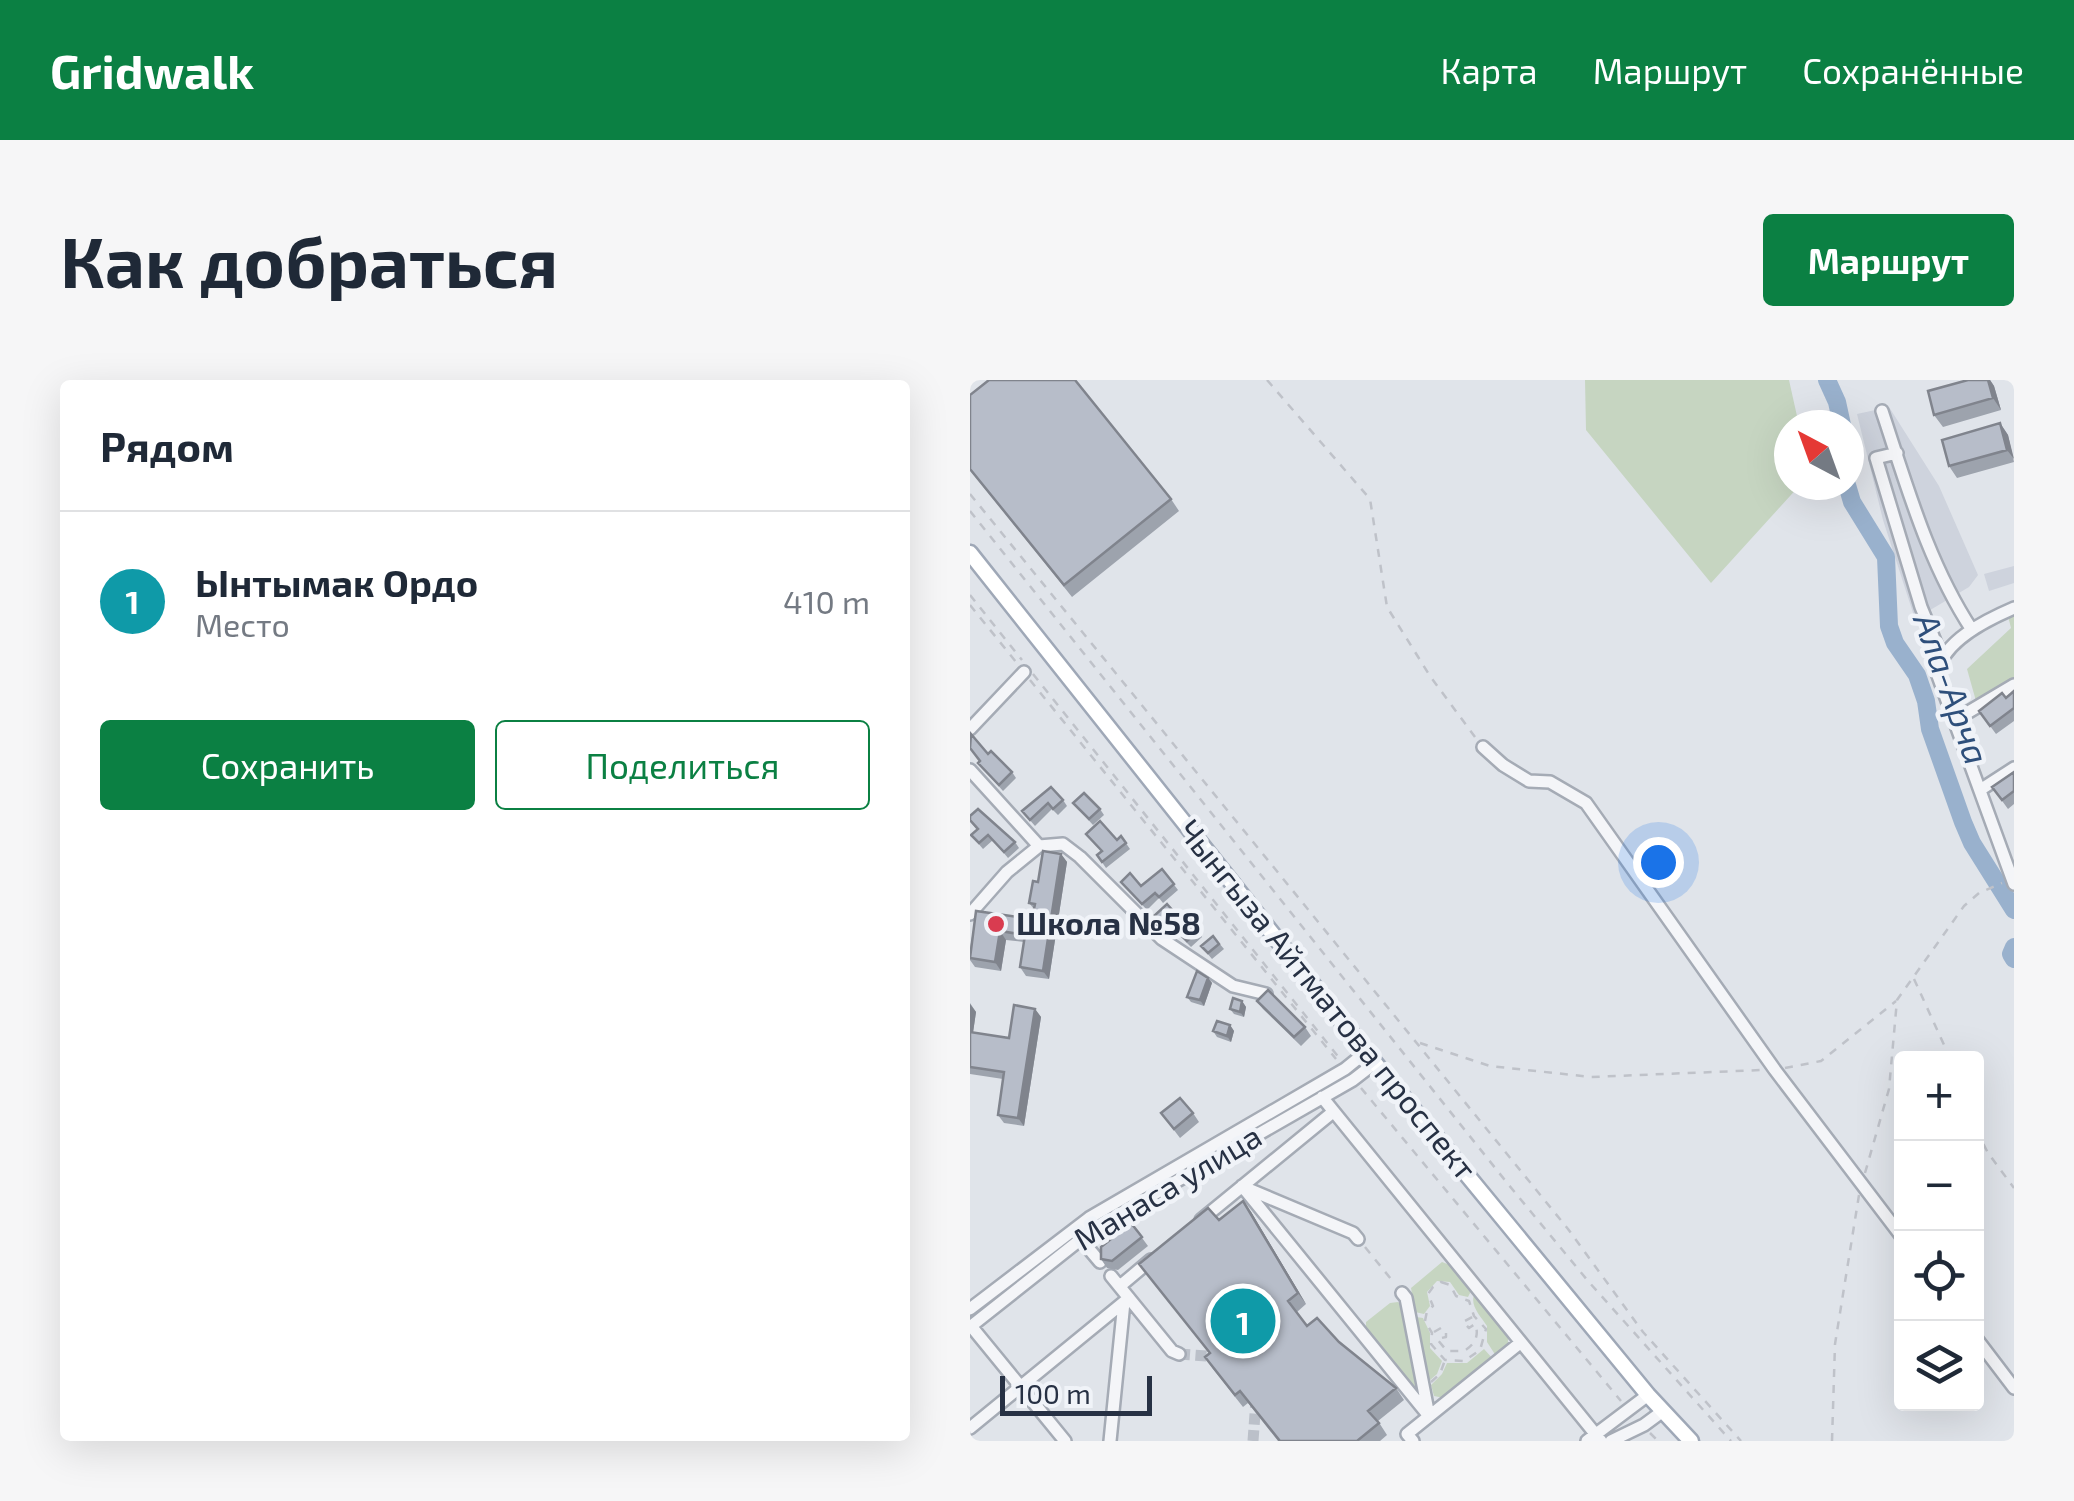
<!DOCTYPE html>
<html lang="ru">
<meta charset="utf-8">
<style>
:root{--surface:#fff;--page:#f6f6f7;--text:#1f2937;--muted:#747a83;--line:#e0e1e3;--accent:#0b8043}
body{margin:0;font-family:"Exo 2",sans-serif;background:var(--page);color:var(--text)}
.controls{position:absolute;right:30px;bottom:30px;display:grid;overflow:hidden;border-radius:10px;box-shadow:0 10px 40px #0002}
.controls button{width:90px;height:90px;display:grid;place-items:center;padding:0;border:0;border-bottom:2px solid var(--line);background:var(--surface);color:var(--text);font:50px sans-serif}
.compass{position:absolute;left:804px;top:30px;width:90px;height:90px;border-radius:50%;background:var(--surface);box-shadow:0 10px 40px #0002;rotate:319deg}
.scale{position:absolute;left:30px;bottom:25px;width:152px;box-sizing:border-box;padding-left:10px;border:5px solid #273144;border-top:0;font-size:28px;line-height:35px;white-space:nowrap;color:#273144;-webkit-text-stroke:8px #f0f3f8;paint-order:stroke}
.you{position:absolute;left:688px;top:482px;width:35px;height:35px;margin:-25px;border:8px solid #fff;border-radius:50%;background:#1a73e8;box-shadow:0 0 0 15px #1a73e833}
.badge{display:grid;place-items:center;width:65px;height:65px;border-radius:50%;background:var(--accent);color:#fff;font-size:32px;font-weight:700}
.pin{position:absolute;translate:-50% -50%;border:5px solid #fff;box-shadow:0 2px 10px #0006}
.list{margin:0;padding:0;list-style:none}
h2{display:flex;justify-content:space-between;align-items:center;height:130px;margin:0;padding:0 40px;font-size:42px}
h2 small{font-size:32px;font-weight:400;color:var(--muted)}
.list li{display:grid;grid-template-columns:65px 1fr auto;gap:30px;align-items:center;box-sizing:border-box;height:180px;padding:0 40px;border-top:2px solid var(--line)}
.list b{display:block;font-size:38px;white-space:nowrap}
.list p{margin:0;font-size:32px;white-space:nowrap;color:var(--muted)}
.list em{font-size:32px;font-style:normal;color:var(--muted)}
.actions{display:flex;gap:20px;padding:30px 40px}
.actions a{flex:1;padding:22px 0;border:2px solid var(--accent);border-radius:10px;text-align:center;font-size:35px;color:var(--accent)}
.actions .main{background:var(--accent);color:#fff}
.icon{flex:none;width:55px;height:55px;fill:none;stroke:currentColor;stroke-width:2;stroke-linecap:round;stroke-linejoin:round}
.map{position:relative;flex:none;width:1044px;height:1061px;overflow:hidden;border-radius:10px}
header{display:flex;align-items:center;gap:60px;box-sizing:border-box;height:140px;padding:0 50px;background:var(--accent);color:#fff}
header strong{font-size:48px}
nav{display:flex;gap:55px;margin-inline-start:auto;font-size:35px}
.intro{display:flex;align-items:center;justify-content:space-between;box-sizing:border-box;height:240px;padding:0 60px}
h1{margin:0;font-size:70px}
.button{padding:25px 45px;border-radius:10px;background:var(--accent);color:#fff;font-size:35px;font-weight:700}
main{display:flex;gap:60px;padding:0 60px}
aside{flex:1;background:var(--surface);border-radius:10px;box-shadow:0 10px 40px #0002}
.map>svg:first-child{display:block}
.built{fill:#ced3dd}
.green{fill:#c6d5c1}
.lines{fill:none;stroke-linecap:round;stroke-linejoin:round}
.river{stroke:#99b1cd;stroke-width:18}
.minor-tunnel{stroke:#bbc0c9;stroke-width:11;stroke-dasharray:11 5.5;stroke-linecap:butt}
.minor-casing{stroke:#a5abb5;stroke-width:16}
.major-casing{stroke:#9fa8b7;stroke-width:19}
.path{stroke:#bfc2c9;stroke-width:2.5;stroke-dasharray:8 8;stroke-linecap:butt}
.minor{stroke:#f4f5f8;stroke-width:11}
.major{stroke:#fff;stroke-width:14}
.wall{fill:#9da3ad}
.shaded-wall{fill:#80848d}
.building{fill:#b7bdc9;stroke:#80848d;stroke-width:2.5}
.poi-dot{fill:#d93c50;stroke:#f0f3f8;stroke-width:4}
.labels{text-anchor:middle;stroke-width:9;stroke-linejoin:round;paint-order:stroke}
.poi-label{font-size:32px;font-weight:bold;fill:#273144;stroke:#f0f3f8;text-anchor:start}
.street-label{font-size:32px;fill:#273144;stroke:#f0f3f8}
.water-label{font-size:35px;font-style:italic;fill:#2e4f7b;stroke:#f0f3f8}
</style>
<header>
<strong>Gridwalk</strong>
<nav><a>Карта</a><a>Маршрут</a><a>Сохранённые</a></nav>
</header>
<div class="intro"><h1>Как добраться</h1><a class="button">Маршрут</a></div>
<main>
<aside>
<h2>Рядом<small></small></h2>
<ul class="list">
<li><span class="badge" style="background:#0f9aa8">1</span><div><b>Ынтымак Ордо</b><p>Место</p></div><em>410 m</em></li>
</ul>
<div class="actions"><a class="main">Сохранить</a><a>Поделиться</a></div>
</aside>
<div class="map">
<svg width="1044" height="1061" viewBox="0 0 1044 1061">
<rect width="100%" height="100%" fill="#e0e4ea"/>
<!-- built -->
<path class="built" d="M919,27l50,79 39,89 -9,12 -54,32 -32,-99 -26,-106z
M1044,186v17l-25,8 -5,-17z"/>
<!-- green -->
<path class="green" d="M615,0h204l10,45h-10v60h11l-89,98 -125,-153z
M1044,234v65l-38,22 -9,-32 44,-41 -3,-12z
M472,882l8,3 21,26 -3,6 -9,-2 -9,-13 -13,-1 -10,11 3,14 -6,8 -9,-2 -4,-24z
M504,915l34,43v8l-12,10 -9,-14v-16c-6,-9 -17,-20 -13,-31z
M428,922l5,5 15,88 -52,-66v-7l24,-19z
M446,937l7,1 7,15v15l12,13 -5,13 -8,7z
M514,969l9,10 -49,39 -10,-2 -3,-11 11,-11 5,-11h20z"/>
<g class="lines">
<!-- river -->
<path class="river" d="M857,0l10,22 5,23
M877,105l5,17 34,55 3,69 6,17 22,32 9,26 4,28 33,93 9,21 42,67
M1044,567l-3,7 3,5"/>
<!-- minor-tunnel -->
<path class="minor-tunnel" d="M209,974l40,3
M283,1061l3,-41"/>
<!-- minor casing -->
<g class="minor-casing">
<path id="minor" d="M912,31c25,75 46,152 90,219
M927,73l-21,5 45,149 21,51
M1044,228c-28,12 -71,33 -77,65l77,211
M985,340l59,-35
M0,349l54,-57
M513,367l20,18 26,16 21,1 36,21 189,267 127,167
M0,390l69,76 24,-2 17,13 82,82 71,47 33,8
M1010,410l34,-22
M0,534l37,-42 32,-26
M352,717l279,344
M272,806l187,230
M276,808l107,45 5,6
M231,840l132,-108
M108,856l22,26
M141,896l61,75 7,3
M150,906l31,-26
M432,913l4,5 23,118
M0,929l119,-91 256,-149 21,-17
M1,946l94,115
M0,947l125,-99 258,-148 22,-17
M1006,958l38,50
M0,1048l159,-130
M140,1061l14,-139
M443,1061l-6,-7 113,-91
M617,1061l61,-46
M641,1061l33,-16 19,-14"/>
</g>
<!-- major casing -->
<g class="major-casing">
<path id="major" d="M0,173l405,510 273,332 43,46"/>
</g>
<!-- path -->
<path class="path" d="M297,0l103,119 17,108 43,69 45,61
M0,114l598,735 75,103 98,109
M0,131l538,673 80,97 143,160
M0,215l52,65
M0,225l46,57
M63,294l307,385
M60,300l306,379
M944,599l36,79
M450,663l70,23 101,11 171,-7
M815,688l36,-7 75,-60
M391,708l260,313
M1006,750l12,23 26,35
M895,793l24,-84 8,-89 67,-94 15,-13 23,-10
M395,867l30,37
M471,902l9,3 6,11 13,5 5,15 12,13 -6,21 -16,11 -19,-1 -14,-16 1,-11 -7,-12 2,-10 6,-5 -5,-12 5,-7z
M464,952l7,-4 5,3v6l-9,2 10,12h17c10,-6 16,-15 11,-27l-6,4 -6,-6 11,-6
M461,1002l9,-8 5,-14
M680,1053l8,8
M862,1061l3,-97 24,-149"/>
<!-- minor -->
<use href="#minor" class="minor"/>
<!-- major -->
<use href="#major" class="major"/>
</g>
<!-- wall -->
<path class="wall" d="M998,0h22l4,6 7,24 -58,17 -9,-12z
M0,15l201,104 8,12 -107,86 -102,-127z
M1030,43l8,12 6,27 -57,16 -8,-12z
M1044,311v30l-18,13 -17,-23 27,-13z
M18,374l24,18 4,6 -13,13 -25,-28z
M1044,392v32l-6,5 -16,-22z
M93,420l4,6 -9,9 -6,-6 -17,17 -13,-15z
M103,423l27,6 4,6 -11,10z
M0,441l45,21 4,6 -11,10 -15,-18 -10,9 -12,-14 6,-5z
M116,454l31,6 4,-4 9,13 -24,19 -9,-13 5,-3z
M91,474l6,8 -18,117 -23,-3 -6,-9 4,-25 -18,-2 -5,31 -26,-4 -5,-7v-11l6,-38 56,8 2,-10 -5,-6 9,-21z
M192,489l16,21 -15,13 -4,-5 -12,12 -26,-28 20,4z
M185,535l28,7 15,9 4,6 -11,10 -18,-18 -4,3z
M243,556l11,13 -12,10 -11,-13z
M238,598l4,5 -8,23 -13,-4 -4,-5z
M272,621l4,6 -2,10 -10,-3 -4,-5z
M287,621l48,26 6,9 -10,10 -38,-37z
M0,623l6,9 -3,20 36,6 26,-29 6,8 -17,109 -20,-3 -6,-8 5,-36 -33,-5z
M260,645l4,6 -3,11 -14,-5 -4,-6z
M191,733h32l6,9 -19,16z
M281,832l55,92 -9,8 10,14 32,16 57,46 8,12 -26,21 9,14 -7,6h-102l-30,-38 -5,4 -30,-38 -8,-12 4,-4 -70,-89 80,-44z
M161,843l17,23 -30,24 -11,-2 -6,-9z"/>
<!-- shaded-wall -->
<path class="shaded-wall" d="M1018,0h2l4,6 7,24 -8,-12z
M1030,43l8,12 6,24 -7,-9z
M91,474l6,8 -18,117 -6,-8z
M30,551l6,9 -5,31 -6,-9z
M238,598l4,5 -8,23 -4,-6z
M272,621l4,6 -2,10 -4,-5z
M0,624l6,8 -4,28 -2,-2z
M65,629l6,8 -17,109 -6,-8z
M260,645l4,6 -3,11 -4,-6z
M273,821l8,11 55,92 -8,-11z"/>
<!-- building -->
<path class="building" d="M19,0h86l96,119 -107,86 -94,-116v-74z
M998,0h20l5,18 -59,17 -6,-24z
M1030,43l7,27 -58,16 -7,-26z
M1044,311v17l-24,18 -11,-15 23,-18 4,5z
M1,354l17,20 3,-3 21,21 -13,13 -21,-22 2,-2 -10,-13z
M1044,392v19l-12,9 -10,-13z
M81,407l12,13 -10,9 -5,-6 -18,17 -8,-9z
M114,413l16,16 -11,10 -16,-16z
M8,429l37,33 -11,10 -16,-17 -9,8 -8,-8 7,-6 -8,-9v-4z
M130,441l17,19 4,-4 5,7 -24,19 -5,-7 5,-4 -16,-17z
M73,471l18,3 -18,117 -23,-4 5,-32 -25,-4 -5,31 -25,-4 6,-47 56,8 3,-15 -6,-1 4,-22 5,1z
M192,489l12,15 -15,13 -4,-4 -13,11 -21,-22 9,-9 11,13z
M197,524l16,18 4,-4 11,13 -11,10 -18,-18 -4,3 -10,-11z
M243,556l6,8 -11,9 -7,-7z
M227,591l11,7 -8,22 -13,-3z
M298,610l37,37 -11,10 -37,-36z
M263,618l9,3 -2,11 -10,-3z
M44,625l21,4 -17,109 -20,-3 6,-43 -34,-5v-35l39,6z
M247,641l13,4 -3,11 -14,-5z
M210,718l13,15 -19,16 -13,-16z
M273,821l55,92 -10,8 19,25 10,-8 22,24 57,46 -28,23 11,12 -22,18h-77l-40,-50 -5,4 -30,-38 5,-4 -71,-89 69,-56 11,12z
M161,843l11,14 -30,24 -11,-2v-12z"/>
<!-- markers -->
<circle class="poi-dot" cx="26" cy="544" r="10"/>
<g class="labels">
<!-- poi labels -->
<g class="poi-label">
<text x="46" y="555">Школа №58</text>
</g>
<!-- street labels -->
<g class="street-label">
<text transform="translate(357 620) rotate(51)" y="11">Чынгыза Айтматова проспект</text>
<text transform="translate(198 808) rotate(-31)" y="11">Манаса улица</text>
</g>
<!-- water labels -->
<g class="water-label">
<text transform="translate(981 309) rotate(70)" y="12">Ала-Арча</text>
</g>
</g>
</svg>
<div class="controls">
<button>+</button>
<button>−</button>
<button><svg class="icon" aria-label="locate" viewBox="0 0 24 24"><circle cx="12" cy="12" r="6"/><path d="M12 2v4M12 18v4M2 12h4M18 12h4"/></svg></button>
<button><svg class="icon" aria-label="layers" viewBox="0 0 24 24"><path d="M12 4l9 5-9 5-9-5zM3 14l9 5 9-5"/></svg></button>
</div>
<svg class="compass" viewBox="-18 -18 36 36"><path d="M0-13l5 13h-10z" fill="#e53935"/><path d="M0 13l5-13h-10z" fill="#747a83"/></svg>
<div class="scale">100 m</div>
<div class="you"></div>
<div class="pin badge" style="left:273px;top:941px;background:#0f9aa8">1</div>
</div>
</main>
